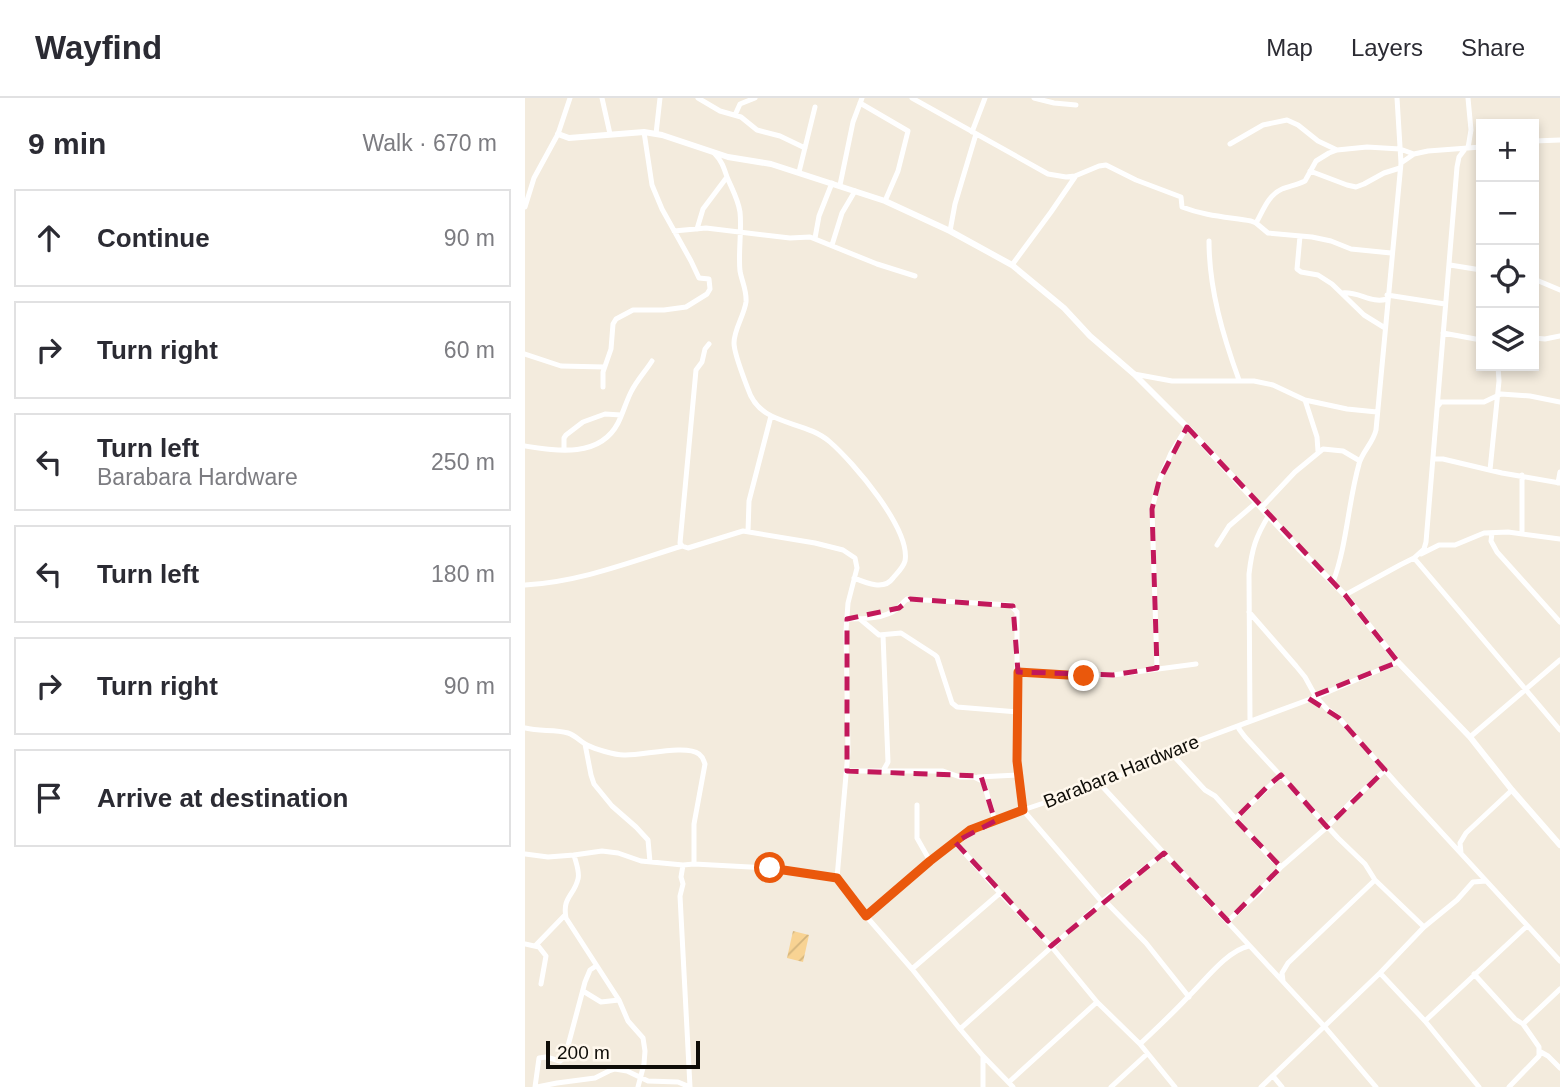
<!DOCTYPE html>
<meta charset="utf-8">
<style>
:root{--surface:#fff;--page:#f7f7f7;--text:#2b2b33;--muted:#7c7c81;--line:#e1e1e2}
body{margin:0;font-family:Helvetica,sans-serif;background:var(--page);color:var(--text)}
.controls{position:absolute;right:21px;top:21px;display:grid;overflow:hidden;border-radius:0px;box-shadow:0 4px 10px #0003}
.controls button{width:63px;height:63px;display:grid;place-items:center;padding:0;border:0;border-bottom:2px solid var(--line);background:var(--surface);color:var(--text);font:35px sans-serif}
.scale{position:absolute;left:21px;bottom:18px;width:154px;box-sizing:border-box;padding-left:7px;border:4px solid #0f0d08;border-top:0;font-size:19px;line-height:24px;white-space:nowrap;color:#0f0d08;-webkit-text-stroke:5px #fff8ed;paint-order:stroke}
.stop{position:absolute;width:21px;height:21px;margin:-16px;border:5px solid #ea580c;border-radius:50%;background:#fff}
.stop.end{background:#ea580c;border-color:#fff;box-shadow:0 2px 7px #0008}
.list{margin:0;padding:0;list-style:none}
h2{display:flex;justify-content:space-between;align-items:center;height:91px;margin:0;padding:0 28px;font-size:30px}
h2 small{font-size:23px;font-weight:400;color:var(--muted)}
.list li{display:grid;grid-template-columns:46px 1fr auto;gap:21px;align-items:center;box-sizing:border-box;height:98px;margin:0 14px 14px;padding:0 14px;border:2px solid var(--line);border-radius:0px}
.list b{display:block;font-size:26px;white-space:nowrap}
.list p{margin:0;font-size:23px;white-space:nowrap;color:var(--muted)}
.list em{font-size:23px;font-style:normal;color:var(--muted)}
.icon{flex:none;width:38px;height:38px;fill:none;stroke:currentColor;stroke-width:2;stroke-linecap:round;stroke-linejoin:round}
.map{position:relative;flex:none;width:1035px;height:989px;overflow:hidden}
header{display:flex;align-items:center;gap:42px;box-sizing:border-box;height:98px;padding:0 35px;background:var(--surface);border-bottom:2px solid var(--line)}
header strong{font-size:33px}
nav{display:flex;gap:38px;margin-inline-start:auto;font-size:24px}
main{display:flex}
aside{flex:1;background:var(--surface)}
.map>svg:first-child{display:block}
.garden{fill:url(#garden-furrows)}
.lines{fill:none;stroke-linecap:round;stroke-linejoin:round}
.minor{stroke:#fff;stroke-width:5}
.tertiary{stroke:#fff;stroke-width:6}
.route{stroke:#ea580c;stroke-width:9}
.marked{fill:none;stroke:#c2185b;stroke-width:5;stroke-dasharray:14 9;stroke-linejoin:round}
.labels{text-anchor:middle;stroke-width:5;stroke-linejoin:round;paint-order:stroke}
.street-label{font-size:19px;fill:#0f0d08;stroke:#fff8ed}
</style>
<header>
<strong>Wayfind</strong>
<nav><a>Map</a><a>Layers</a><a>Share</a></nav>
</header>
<main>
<aside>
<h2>9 min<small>Walk · 670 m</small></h2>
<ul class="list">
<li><svg class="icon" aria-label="ahead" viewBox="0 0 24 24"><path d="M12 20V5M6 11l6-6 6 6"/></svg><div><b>Continue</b></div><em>90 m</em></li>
<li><svg class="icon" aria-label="right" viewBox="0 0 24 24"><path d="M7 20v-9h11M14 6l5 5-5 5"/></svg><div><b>Turn right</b></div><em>60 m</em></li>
<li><svg class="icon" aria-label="left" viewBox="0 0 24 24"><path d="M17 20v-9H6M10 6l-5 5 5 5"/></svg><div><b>Turn left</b><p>Barabara Hardware</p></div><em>250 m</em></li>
<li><svg class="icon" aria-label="left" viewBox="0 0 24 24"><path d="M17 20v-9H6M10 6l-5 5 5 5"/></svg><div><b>Turn left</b></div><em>180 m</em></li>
<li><svg class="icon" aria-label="right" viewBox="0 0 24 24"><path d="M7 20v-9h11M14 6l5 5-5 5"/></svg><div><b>Turn right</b></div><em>90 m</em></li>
<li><svg class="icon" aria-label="arrive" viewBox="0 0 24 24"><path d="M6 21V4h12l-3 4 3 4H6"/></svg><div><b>Arrive at destination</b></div></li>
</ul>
</aside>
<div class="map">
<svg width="1035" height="989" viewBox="0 0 1035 989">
<defs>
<pattern id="garden-furrows" width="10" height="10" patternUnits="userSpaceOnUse" patternTransform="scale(1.75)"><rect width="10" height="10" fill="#f8d393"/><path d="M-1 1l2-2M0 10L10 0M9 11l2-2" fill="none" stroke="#d3b47d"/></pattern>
</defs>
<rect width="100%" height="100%" fill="#f3ebdd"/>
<!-- garden -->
<path class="garden" d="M268,833l16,4 -6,27 -16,-4z"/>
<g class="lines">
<!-- minor -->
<path class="minor" d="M77,0l8,36
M173,0l22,13 21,6 16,13 23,6 25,12
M387,0l136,76 18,3 9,-1 24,-10 7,-1 30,15 45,17 1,10c23,9 45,10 69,14l5,2 12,10 44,4 19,4 20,8 40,4
M509,0l20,5 22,2
M943,0l3,32 -3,18
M335,5l48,28 -10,40 -13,30
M210,17l5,-11 15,-6
M447,34l13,-34
M131,36l4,-36
M1009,43l26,-1
M705,46l33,-19 24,-5 11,5 20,16 19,9
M190,56c7,7 9,14 12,23 5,12 11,22 13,35 2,19 -2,40 0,59 2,11 7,20 6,31 -2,14 -12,27 -12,41 0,11 10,35 14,46 12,38 56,30 82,53 23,20 81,87 75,119 -2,7 -8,12 -12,17 -9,13 -27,5 -39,0
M876,65l13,-9 14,-3 53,-4
M785,73l37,14 9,2 8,-3 20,-11 16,-5
M274,74l16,-65
M315,87l13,-63 9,-24
M0,109l9,-29 24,-44 12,-36
M731,125c7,-12 12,-28 26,-34 7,-3 15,-4 23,-8l11,-20 13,-8 8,-3 30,-3 33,2 14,5
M172,131l6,-20 24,-32
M149,133l32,-3 84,10 20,-1 67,27 38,12
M425,133l5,-27 21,-70
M775,138l-3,33 4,3 17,3 14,9 32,31 21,13
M290,140l4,-22 13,-33
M684,143c0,48 14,95 30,139
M307,147l10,-32 13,-22
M487,167l39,-53 24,-35
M925,167l31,5
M1009,181l26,11
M817,195c17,-2 29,11 45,6
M862,197l58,9
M918,235l38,7
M1009,240l11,1 15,-3
M184,246l-4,5 -3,13 -6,8 -16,173 2,3 6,2 55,-17 72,12 28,7 12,8 2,10 -9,35 -2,28 2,121 -11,126 29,38 46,53 48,60 23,27 30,31
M0,256l36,12 43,1
M609,276l38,7h82l19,4 32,15 42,9 30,3
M78,289v-15l8,-23 2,-25 3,-5 17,-9h31l22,-3 21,-13 3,-5 -1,-10 -10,-1 -8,-17 -29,-52 -10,-24 -8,-53
M780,302l12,37 1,14
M913,308l3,-4h43l17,-8 29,2 30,6
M0,348c32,5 75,12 93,-23 5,-10 8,-21 13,-31 6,-12 14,-20 21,-31
M39,352v-12l2,-3 17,-13 22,-8 16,1
M908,361h10l59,14 58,10
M965,372l9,-89 -1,-15
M997,377v59
M1033,385l2,-11
M737,409l33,-35 28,-23 20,2 17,10
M223,434l1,-31 22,-85
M967,435l-1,8 6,11 63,70
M692,447l12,-19 28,-24
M896,456l18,-9h16l29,-12 24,-1 52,7
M889,460l146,172
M808,484c14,-37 15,-79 26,-118 3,-12 14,-21 17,-34l25,-267 -4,-65
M0,487c55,-3 105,-23 157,-39
M820,497l55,-30 14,-7 10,-9 2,-7 31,-375 2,-10 6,-8
M724,514l47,54 9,11 11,20 11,12 12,9 58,66 163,177
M322,521c16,0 38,0 51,-11 3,-3 5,-6 9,-9l103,6 7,7v149l6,49 79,92
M335,521l19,16 22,-2 34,22 2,2 15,46 5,4 61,5
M358,537l5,127 -5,9
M632,570l-5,-159 7,-28 12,-28 16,-26
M493,574l67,4 28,-1 83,-11
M725,623l-1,-147c3,-26 7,-38 20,-59
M715,627l-1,4 6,8 93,101 27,26 10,16 49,47
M0,630c14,4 29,1 43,5 7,2 13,9 19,12 8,4 27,10 37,10 17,1 62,-11 75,-1 4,3 4,5 6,10l-11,60v40
M945,639l90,-77
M60,646l6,31 3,9 18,22 24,21 12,13 2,22
M646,655l34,37 10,6 55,61 11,10
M322,673h96l17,6h14l8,4 2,3 11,37
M453,679l40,-2
M575,686l224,242 52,61
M392,707v33l13,23
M710,721l46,-44
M430,744l45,51 51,53 46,56 43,42 35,43
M936,755l-1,-10 6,-10 46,-43
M0,756l23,3 26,-2 28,-4 16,2 23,8 42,4 11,-1 76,4 67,10
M49,757c2,8 6,17 4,24 -4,17 -16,18 -12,39l53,82 9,21 15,17 2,13 -1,13 -6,23
M158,767l-2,12 2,7 -3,12 10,191
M579,802l42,43 43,54
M341,818l64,-55 40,-31 53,-20 77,-26 97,-43 119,-44 82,-35
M703,823l30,-28 23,-26 46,-40 27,-28 31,-29
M0,846l14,3 7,9 -5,28
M11,847l29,-30
M387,871l88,-76
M855,875l45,48 54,66
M949,876l41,45 8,5
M758,883l-1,-8 6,-10 87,-83
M58,893l18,11 18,-2
M900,923l102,-95
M435,931l144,-129 60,-47
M615,946c16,-15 32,-30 47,-46 17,-16 39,-47 62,-52
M1014,953l9,5 12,12
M458,958v31
M748,978l9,11
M484,984l88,-80
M10,989l4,-29 7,-1 14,4 5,-4 20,-75 5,-12 6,-4
M12,989l20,-4 38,-5 14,-7 6,-2 12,2 21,10 30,1 12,5
M586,989l36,-33
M736,989l119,-114 44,-46 33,-27 16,-18 13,-1
M984,989l30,-31v-9l-16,-23 37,-35"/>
<!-- tertiary -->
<path class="tertiary" d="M33,36l11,4 75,-6 18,3 66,22 43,7 114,37 65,30 62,34 52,43 26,28 44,38 55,55 111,121 45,45 53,67 72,75 42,53 48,55"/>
</g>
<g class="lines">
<!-- route -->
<path class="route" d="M245,770l67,10 29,38 64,-55 40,-31 53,-20 -6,-49 1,-89 66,4"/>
</g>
<!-- marked area -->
<path class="marked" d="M662,329l158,168 53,67 -90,36 31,20 46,52 -58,57 -46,-52 -12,10 -34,34 46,48 -53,54 -64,-68 -113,93 -96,-104 40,-21 -14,-45 -134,-5v-152l52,-11 11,-9 103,7 5,66 95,3 44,-7 -5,-159 7,-28z"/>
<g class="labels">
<!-- street labels -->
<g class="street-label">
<text transform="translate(596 673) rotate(-22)" y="7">Barabara Hardware</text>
</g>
</g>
</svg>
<div class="controls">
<button>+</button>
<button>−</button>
<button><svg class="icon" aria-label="locate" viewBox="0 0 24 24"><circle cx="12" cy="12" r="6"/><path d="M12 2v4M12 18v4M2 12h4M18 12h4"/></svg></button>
<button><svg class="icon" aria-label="layers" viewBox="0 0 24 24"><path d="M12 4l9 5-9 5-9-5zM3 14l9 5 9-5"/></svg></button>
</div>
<div class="scale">200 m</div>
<div class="stop" style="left:245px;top:770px"></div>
<div class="stop end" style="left:559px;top:578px"></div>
</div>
</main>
